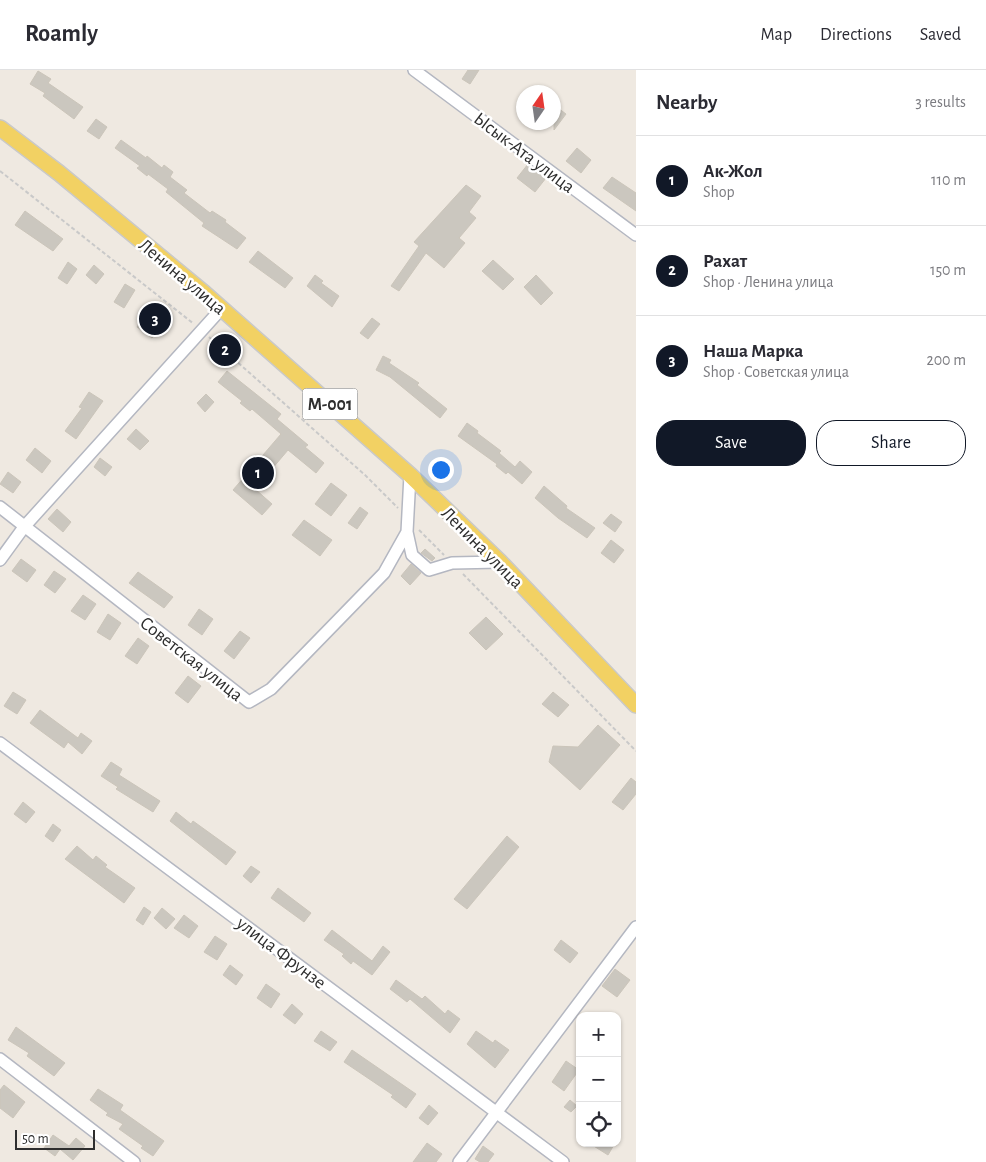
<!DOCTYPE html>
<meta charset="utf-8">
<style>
:root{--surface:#fff;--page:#f2f2f3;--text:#2b2b33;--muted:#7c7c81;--line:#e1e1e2;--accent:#111827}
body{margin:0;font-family:"Alegreya Sans",sans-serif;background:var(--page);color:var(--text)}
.controls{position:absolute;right:15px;bottom:15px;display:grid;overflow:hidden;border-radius:10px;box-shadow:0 1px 4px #0004}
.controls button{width:45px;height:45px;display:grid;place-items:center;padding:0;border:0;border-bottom:1px solid var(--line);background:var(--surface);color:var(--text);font:25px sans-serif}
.compass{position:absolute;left:516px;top:15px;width:45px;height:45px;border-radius:50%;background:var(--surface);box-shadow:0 1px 4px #0004;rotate:13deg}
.scale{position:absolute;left:15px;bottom:12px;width:80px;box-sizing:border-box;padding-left:5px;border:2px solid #2e2e2e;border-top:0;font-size:14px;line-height:18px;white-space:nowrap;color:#2e2e2e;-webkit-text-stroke:4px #fff;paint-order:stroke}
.you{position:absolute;left:440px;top:399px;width:18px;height:18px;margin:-12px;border:4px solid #fff;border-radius:50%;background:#1a73e8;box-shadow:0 0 0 8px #1a73e833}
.badge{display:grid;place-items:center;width:32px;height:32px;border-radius:50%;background:var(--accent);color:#fff;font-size:16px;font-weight:700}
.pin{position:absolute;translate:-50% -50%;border:2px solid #fff;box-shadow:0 1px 5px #0006}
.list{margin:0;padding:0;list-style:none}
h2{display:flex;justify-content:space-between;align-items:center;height:65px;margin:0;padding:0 20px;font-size:21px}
h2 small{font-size:16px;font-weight:400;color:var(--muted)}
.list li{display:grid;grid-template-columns:32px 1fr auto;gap:15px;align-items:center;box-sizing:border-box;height:90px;padding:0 20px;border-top:1px solid var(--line)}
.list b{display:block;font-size:19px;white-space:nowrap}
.list p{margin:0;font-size:16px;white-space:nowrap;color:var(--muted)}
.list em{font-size:16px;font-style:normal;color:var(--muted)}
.actions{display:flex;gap:10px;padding:15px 20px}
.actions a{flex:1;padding:11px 0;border:1px solid var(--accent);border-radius:20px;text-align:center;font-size:18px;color:var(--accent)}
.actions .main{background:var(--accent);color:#fff}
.icon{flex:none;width:28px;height:28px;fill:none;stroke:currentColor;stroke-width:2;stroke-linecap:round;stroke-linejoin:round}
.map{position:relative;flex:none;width:636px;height:1092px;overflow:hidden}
header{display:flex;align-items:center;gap:30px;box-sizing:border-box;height:70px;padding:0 25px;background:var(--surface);border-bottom:1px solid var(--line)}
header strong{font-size:24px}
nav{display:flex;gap:28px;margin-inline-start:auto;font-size:18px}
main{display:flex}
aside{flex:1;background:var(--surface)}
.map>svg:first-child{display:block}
.building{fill:#cbc7bf;stroke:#cbc5ba}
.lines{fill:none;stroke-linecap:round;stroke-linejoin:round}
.minor-casing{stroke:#b4b7c1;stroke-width:14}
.major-casing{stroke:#c9c9c9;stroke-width:18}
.path{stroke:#c9c9c9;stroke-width:2;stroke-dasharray:4 2.5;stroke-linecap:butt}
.minor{stroke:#fff;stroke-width:11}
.major{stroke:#f2d163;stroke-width:15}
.labels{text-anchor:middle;stroke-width:5;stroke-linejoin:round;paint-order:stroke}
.shield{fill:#fff;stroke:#6d6d6d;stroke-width:1}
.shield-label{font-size:18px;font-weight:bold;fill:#2e2e2e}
.street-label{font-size:19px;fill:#2e2e2e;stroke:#fff}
</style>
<header>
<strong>Roamly</strong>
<nav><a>Map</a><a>Directions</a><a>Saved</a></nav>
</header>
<main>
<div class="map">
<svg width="636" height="1092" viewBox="0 0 636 1092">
<rect width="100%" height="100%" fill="#efe9e1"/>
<!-- building -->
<path class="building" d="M468,0h11l-9,14 -8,-5z
M38,1l13,8 -3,4 35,24 -9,12 -31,-23 2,-3 -15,-9z
M558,38l8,6 -12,16v-15z
M96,49l11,8 -8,12 -12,-8z
M121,70l25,18 1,-2 15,12 2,-3 9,7 -3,5 17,13 -3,3 26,20 2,-2 14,9 -1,2 21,16 -9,11 -35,-23 2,-3 -38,-31 2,-3 -20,-15 -1,2 -10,-8 3,-2 -25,-18z
M577,78l14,12 -10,13 -15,-12z
M528,94l18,14 -11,14 -18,-14z
M612,107l24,16v18l-33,-23z
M466,115l15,11 -12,16 7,6 -17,20 6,5 -21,25 -18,-15 -27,38 -8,-5 28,-40 -5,-4z
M25,141l38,28 -10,12 -38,-26z
M258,181l35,27 -8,10 -36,-26z
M493,190l21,19 -11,11 -21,-19z
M68,192l9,7 -10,15 -9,-6z
M94,195l10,9 -8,10 -10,-9z
M315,205l8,6 -2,2 18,13 -7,11 -25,-21z
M536,205l17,18 -12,12 -17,-18z
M125,214l10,6 -11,18 -10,-6z
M151,238l15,11 -14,19 -15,-11z
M372,248l8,6 -12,15 -8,-6z
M383,286l8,4 -2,3 30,20 -2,2 30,24 -7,9 -50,-41 -14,-7z
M227,301l54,43 -4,5 31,26 -3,2 19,16 -8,10 -28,-23 -33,39 17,15 -10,11 -29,-25 48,-56 -29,-25 -2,2 -10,-8 2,-2 -24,-19z
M89,322l14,9 -27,38 -11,-8 17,-23 -3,-1z
M206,324l8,8 -9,10 -8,-9z
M467,353l11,8 -1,2 24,18 -2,2 16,14 5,-6 12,11 -10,12 -14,-12 -2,2 -10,-8 1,-2 -39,-28z
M136,359l13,12 -9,9 -13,-11z
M35,378l16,13 -9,12 -16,-13z
M100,388l12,9 -7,9 -11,-9z
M8,402l13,10 -8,11 -13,-9z
M331,413l16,12 -16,21 -16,-12z
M544,416l23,20 -1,2 29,20 -8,10 -29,-20 -23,-20z
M360,437l8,6 -11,16 -9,-6z
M57,439l14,13 -8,10 -15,-13z
M611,444l11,8 -7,10 -12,-9z
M304,450l28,20 -12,16 -28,-21z
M611,470l13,10 -10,13 -13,-10z
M425,479l10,9 -3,3 -11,-8z
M21,489l15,11 -9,12 -15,-11z
M411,494l10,9 -11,12 -9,-9z
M54,501l12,8 -11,14 -11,-8z
M138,502l35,25 -9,11 -35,-25z
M83,525l13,9 -11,16 -14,-9z
M199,539l14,10 -11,16 -14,-10z
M108,544l13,9 -11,17 -13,-8z
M486,547l17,17 -17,16 -17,-17z
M240,561l10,7 -16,21 -10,-8z
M138,568l11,8 -12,18 -12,-8z
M188,606l13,10 -13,17 -13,-10z
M13,622l13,8 -9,14 -13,-8z
M553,622l16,13 -11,12 -16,-13z
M40,640l38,28 3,-5 11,8 -10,13 -14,-12 -4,6 -34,-25z
M598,655l22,20 -40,45 -31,-28 4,-16 25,1z
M111,692l11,7 -3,6 41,26 -7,11 -37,-23 2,-2 -17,-11z
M631,708l5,4v12l-13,16 -11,-8z
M23,732l12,10 -9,11 -12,-9z
M176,742l15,12 2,-3 43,31 -10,13 -56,-44z
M53,754l8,6 -8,12 -8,-6z
M507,766l12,11 -52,62 -13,-10z
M77,776l16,14 3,-4 11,9 -2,2 30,21 -11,15 -59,-44z
M251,796l9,6 -9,11 -8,-7z
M278,818l33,25 -7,9 -33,-24z
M144,837l7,5 -8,13 -7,-5z
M162,838l13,11 -9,10 -12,-11z
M184,845l14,11 -9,12 -15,-10z
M332,860l40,31 11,-15 7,6 -18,23 -19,-14 -2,3 -9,-8 2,-2 -20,-14z
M215,866l12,8 -10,16 -13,-8z
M561,870l17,13 -8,10 -16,-13z
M230,895l13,10 -7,10 -13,-10z
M615,899l15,11 -13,17 -15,-11z
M396,910l26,19 3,-3 20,18 3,-4 12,9 -10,14 -40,-34 -3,3 -17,-13z
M266,914l14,10 -9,14 -14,-10z
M292,934l11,10 -8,10 -12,-9z
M16,957l49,36 -11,13 -27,-20 2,-3 -21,-13z
M321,961l16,11 -7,9 -16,-10z
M476,961l17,12 2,-3 14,10 -14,18 -28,-24z
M352,980l64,44 -10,14 -15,-11 2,-2 -49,-33z
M566,991l13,9 -15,21 -12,-9z
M4,1015l21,17 -12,16 -13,-10v-18z
M98,1019l25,16 -3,5 44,31 -11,15 -12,-8 2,-2 -24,-17 4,-5 -17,-9 2,-2 -18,-13z
M570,1030l7,6 -6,6 -7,-5z
M429,1035l9,8 -10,12 -9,-7z
M53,1065l16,11 7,-8 9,8 -12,14 -13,-11 -5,7 -11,-8z
M427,1073l15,11 -6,8h-23z
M589,1073h26l-7,12z
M483,1076l11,8 -6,8h-8l-5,-3z"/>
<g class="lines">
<!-- minor casing -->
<g class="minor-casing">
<path id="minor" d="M414,0l222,165
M0,437l249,195 22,-13 113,-116 23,-41 3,-57
M407,462l5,23 17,15 23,-7 48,-1
M0,490l24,-33 198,-219
M0,673l563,419
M0,989l134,103
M459,1092l177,-235"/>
</g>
<!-- major casing -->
<g class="major-casing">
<path id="major" d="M0,58l59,45 145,120 206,182 90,87 136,143"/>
</g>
<!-- path -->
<path class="path" d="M0,101l194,153
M209,267l156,138 33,33
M419,460l25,25
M463,504l173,177"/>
<!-- minor -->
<use href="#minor" class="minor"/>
<!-- major -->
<use href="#major" class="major"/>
</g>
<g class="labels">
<!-- shield labels -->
<rect class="shield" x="302.5" y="318.5" width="55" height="31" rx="4"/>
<g class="shield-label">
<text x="330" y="340">М-001</text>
</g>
<!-- street labels -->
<g class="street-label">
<text transform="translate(525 82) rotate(37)" y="7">Ысык-Ата улица</text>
<text transform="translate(183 206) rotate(40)" y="7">Ленина улица</text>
<text transform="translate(483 477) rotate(45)" y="7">Ленина улица</text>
<text transform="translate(192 588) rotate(38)" y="7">Советская улица</text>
<text transform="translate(282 882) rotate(37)" y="7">улица Фрунзе</text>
</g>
</g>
</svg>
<div class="controls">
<button>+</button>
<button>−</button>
<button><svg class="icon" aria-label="locate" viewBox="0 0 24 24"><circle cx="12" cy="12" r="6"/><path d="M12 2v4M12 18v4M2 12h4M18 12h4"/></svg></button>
</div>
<svg class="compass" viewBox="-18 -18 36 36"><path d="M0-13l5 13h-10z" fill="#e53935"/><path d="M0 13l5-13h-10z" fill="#7c7c81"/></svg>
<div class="scale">50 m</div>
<div class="you"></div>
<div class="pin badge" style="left:258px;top:403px">1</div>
<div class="pin badge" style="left:225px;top:280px">2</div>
<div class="pin badge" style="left:155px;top:249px">3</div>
</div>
<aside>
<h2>Nearby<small>3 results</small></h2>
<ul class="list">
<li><span class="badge">1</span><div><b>Ак-Жол</b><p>Shop</p></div><em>110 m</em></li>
<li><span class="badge">2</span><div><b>Рахат</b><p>Shop · Ленина улица</p></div><em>150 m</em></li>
<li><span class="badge">3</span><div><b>Наша Марка</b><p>Shop · Советская улица</p></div><em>200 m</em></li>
</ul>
<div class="actions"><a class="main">Save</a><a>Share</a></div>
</aside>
</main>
